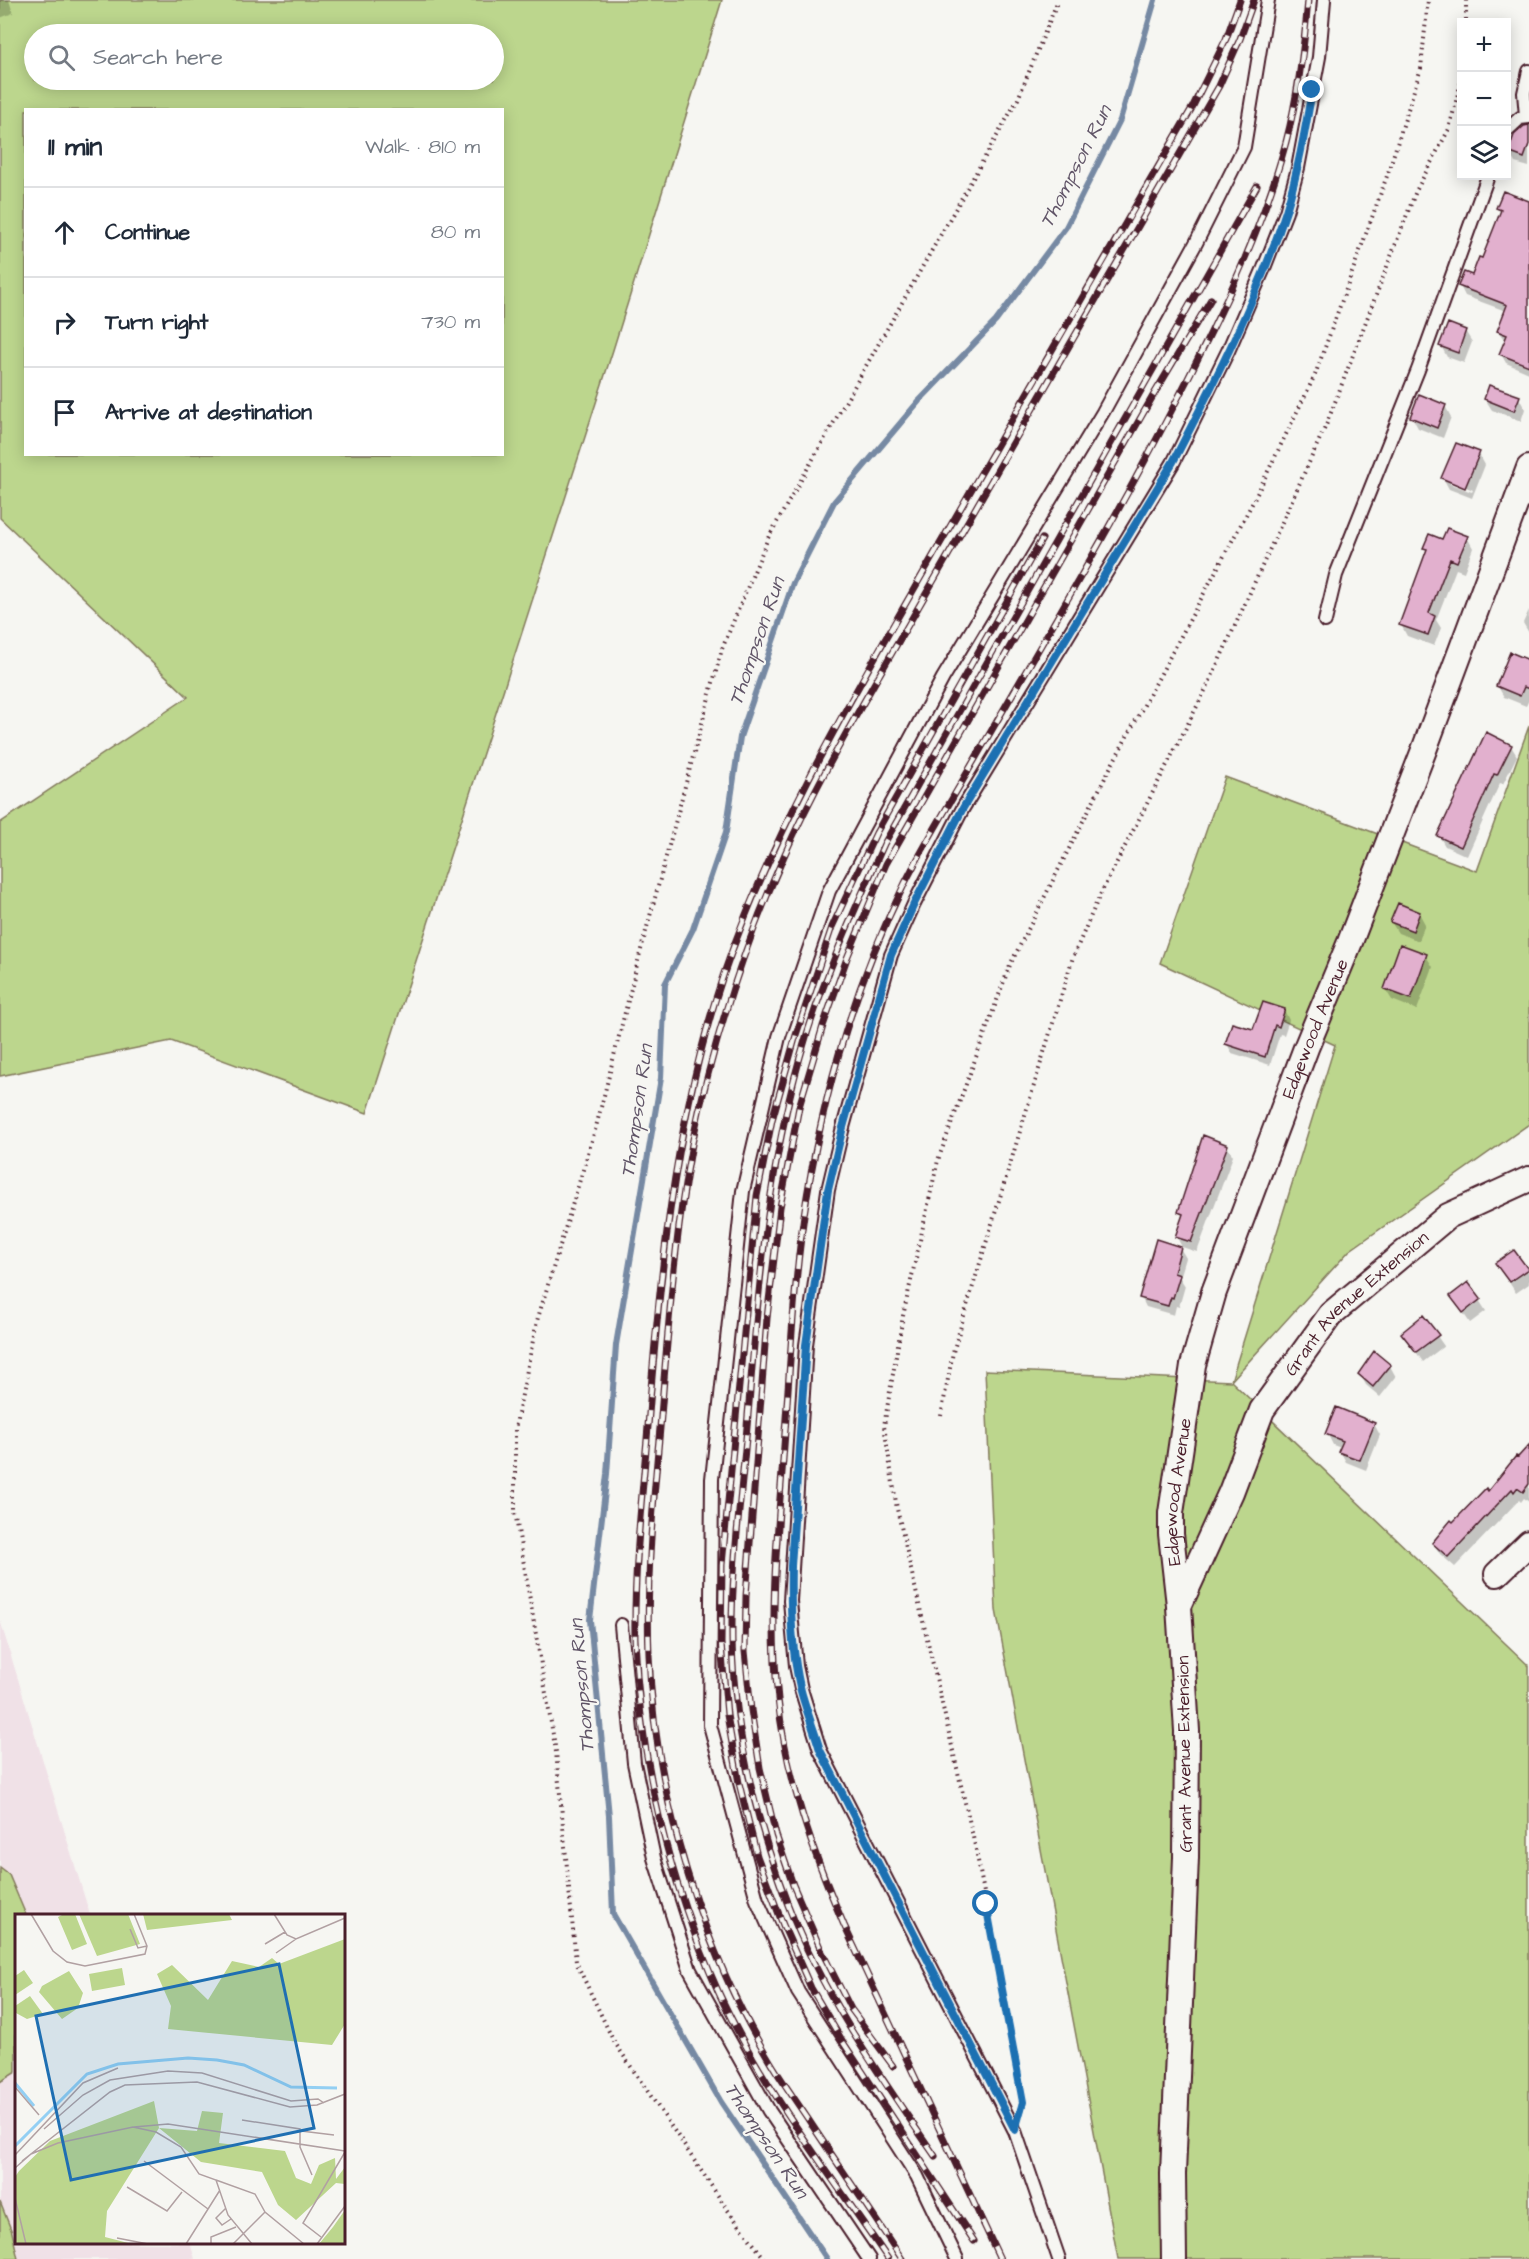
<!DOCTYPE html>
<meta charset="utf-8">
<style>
:root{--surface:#fff;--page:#f2f2f3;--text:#1f2937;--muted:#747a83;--line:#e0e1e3}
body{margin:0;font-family:"Architects Daughter",sans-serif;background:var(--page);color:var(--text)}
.controls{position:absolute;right:18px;top:18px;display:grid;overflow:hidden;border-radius:0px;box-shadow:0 3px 15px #0003}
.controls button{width:54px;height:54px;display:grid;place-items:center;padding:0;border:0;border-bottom:2px solid var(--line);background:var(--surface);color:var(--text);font:30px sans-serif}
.stop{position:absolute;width:18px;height:18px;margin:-14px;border:4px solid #1f6fb2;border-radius:50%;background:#fff}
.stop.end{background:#1f6fb2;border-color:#fff;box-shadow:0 2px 6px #0008}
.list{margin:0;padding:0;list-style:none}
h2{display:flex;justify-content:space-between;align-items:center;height:78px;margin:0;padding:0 24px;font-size:26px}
h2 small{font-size:20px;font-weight:400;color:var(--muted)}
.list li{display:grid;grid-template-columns:39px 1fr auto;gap:18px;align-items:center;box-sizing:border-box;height:90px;padding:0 24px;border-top:2px solid var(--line)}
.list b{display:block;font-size:22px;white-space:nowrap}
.list em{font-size:20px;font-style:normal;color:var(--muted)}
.icon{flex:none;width:33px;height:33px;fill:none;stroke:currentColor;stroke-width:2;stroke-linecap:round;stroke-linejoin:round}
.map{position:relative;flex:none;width:1529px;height:2259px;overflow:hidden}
.search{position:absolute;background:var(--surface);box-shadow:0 3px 15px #0003;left:24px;top:24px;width:480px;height:66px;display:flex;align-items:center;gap:15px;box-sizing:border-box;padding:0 21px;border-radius:33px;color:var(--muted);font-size:22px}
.panel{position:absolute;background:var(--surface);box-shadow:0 3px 15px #0003;left:24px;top:108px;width:480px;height:348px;border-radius:0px}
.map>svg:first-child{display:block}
.built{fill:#f0e1e7}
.green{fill:#bcd68d;stroke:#837a5c;stroke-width:1.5;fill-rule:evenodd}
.shadow{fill:#0003;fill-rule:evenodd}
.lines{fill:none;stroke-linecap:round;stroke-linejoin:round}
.stream{stroke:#7689a3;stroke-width:6}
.building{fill:#e2b0ce;stroke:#4a1f2b;stroke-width:1.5}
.service-casing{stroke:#4a1f2b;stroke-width:16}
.minor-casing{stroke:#4a1f2b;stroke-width:28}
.path{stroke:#4a1f2b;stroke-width:4;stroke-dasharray:1.5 4.5;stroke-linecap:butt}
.service{stroke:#f6f6f2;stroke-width:12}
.minor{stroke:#f6f6f2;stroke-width:24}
.rail-casing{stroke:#4a1f2b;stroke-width:7}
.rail{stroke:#f6f6f2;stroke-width:4.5;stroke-dasharray:14;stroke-linecap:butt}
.route{stroke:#1f6fb2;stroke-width:8}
.labels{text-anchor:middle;stroke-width:4.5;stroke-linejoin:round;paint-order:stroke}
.street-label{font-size:18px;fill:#4a1f2b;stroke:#f6f6f2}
.water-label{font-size:20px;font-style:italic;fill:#605467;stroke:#f6f6f2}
.inset-river{fill:none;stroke:#93cff3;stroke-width:3}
.inset-road{fill:none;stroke:#b1a0a2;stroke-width:1.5}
.view{fill:#1f6fb2;fill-opacity:0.15;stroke:#1f6fb2;stroke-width:3}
.inset-edge{fill:none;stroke:#4a1f2b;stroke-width:3}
</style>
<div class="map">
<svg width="1529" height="2259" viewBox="0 0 1529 2259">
<rect width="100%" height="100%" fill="#f6f6f2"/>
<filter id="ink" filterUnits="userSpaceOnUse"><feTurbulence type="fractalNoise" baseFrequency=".0167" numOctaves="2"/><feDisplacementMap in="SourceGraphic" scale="12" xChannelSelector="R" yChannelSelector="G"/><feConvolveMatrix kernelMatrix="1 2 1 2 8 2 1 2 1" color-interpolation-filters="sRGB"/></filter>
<g filter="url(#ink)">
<!-- built -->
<path class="built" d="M0,1620l90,295 -74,1v326l174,1 5,16h-195z"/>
<!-- green -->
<path class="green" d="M0,0h722l-109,350 -246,763 -196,-72 -171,35v-253l188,-126 -188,-179zM494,34v46h-460v-46zM26,110h476v344h-476z
M1529,726v398l-180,127 -118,130 298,285v593h-411l-122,-649 -11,-240 246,11 104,-336 -175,-82 65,-186 252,94z
M0,1868l9,7 17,40 -10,1v156l-16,10z
M0,2202l12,30 6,27h-18z"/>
<!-- shadow -->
<path class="shadow" d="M0,0h9l4,13 -13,5z
M1529,126v41l-14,-4 -6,-11z
M1529,203v170l-23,-10 -5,-9 5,-12 -8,-11 8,-20 -41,-15 -5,-10 13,-9 10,-17 18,-47 -3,-5z
M1465,331l7,11 -8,21 -17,-6 -6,-11z
M1519,398l6,11 -4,12 -29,-11 -7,-11z
M1445,406l6,11 -8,21 -25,-10 -6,-11z
M1479,454l6,11 -13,33 -23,-9 -6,-11zM1450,480l23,10 -1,2 -22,-8z
M1467,537l6,11 -9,24 -8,-3 -20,51 5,8 -7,18 -27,-10 -6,-11 26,-73 -2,-4 18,-7z
M1529,610v23l-6,-10z
M1529,661v39l-3,6 -22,-9 -7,-12z
M1511,746l6,10 -14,28 -3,-1 -33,73 -22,-10 -6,-10z
M1419,913l6,11 -6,17 -21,-8 -7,-11z
M1426,956l7,11 -16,43 -25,-10 -7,-11z
M1284,1010l5,10 -5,15 -4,-1 -10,31 -38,-12 -5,-9 27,-13z
M1227,1146l6,10 -36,96 -15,-5 -6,-11 7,-19 -3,-5z
M1180,1248l6,10 -6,20 5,8 -6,21 -3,-1 -2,9 -28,-8 -5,-10z
M1497,1264l30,6 2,4v10l-13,9z
M1452,1297l27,3 7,11 -16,12z
M1403,1333l34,3 7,10 -21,16z
M1390,1366l6,11 -16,20 -14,-12 -6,-11z
M1374,1424l6,11 -14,35 -20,-8 -6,-11 1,-3 -8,-3 -6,-12z
M1529,1448v54l-5,-4 -3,4 -2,-2 -64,67 -15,-13 -7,-11 56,-50z"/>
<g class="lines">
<!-- stream -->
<path class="stream" d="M827,2259l-106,-157 -108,-188 -4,-98 -19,-196 17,-146 9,-129 45,-267 4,-94 28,-55 33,-97 14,-95 53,-154 41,-81 85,-101 77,-80 70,-94 54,-107 35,-120"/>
</g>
<!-- building -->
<path class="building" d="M1529,125v19l-5,14 -16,-6 6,-17 10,-9z
M1503,191l26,10v165l-30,-12 8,-19 -10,-4 10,-26 -49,-19 6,-14 8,3 7,-18 3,1 19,-48 -5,-2z
M1448,323l18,7 -8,23 -19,-7z
M1489,385l31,11 -6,15 -30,-12z
M1419,394l27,11 -9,23 -27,-11z
M1456,443l24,9 -15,36 -24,-10z
M1447,528l21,8 -11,26 -7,-3 -21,54 6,3 -7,19 -29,-10 28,-76 -4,-1 6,-14 13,5z
M1510,652l19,8v29l-5,-2 -4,9 -24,-10z
M1486,732l26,13 -15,30 -3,-1 -33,73 -24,-11z
M1398,903l22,9 -7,19 -23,-9z
M1400,944l27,10 -16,45 -27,-10z
M1263,1002l22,7 -6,18 -4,-2 -10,32 -40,-13 7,-21 21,6z
M1203,1135l25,10 -37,97 -16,-5 8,-23 -5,-2z
M1156,1239l25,8 -7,26 6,2 -7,23 -2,-1 -3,9 -29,-8z
M1514,1250l14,19 -19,13 -14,-19z
M1468,1282l13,17 -18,14 -13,-17z
M1423,1315l16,20 -23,17 -15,-19z
M1374,1351l17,14 -18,22 -15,-13z
M1336,1407l39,16 -15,37 -22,-8 5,-11 -18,-7z
M1529,1445v39l-6,8 -6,-4 -3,4 -2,-3 -64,68 -16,-14 19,-23 2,2 33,-34 2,3 28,-35 2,1z"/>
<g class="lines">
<!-- service casing -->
<g class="service-casing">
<path id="service" d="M1526,116l-2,-23 5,-22
M1506,131l14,-13 9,-1
M1325,621l11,-46 82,-205 70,-194
M621,1625l13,138 20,95 36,112 79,141 100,148
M957,2259l-40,-83 -119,-184 -41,-92 -47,-175 2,-246 31,-288 36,-154 50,-146 114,-213 160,-266 93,-169 48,-96 24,-147
M1059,2259l-44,-128 -195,-381 -19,-61 -5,-23 -6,-65 16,-256 22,-155 14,-59 49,-176 23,-51 49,-96 210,-345 55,-112 36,-83 22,-56 12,-44 21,-111 5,-57"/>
</g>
<!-- minor casing -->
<g class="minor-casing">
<g id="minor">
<path d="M1497,1574l32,-31"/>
<path id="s1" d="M1179,1605l-8,-71v-21l22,-148 21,-73 92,-244 44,-106 74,-192 105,-282"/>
<path id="s2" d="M1174,2259l-1,-85 13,-317 1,-126 -8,-125 52,-114 31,-82 69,-96 117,-98 81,-37"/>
</g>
</g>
<!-- path -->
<path class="path" d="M1466,0v22
M941,1416l12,-64 120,-395 26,-60 110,-214 118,-260 89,-232 33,-62 13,-51
M1021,2110l2,-9 -47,-251 -79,-341 -13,-83 19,-110 35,-156 72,-195 98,-193 145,-270 62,-127 72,-199 34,-108 7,-68
M765,2259l-38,-50 -114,-169 -37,-78 -20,-210 -41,-240v-83l22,-108 59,-194 43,-170 83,-308 46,-111 250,-439 40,-99"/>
<!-- service -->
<use href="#service" class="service"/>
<!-- minor -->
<use href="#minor" class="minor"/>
<!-- rail casing -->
<g class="rail-casing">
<path id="rail" d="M893,2066l-42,-57 -29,-57 -29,-67 -17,-50 -16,-67 -9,-58 -6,-59 1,-55 21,-278 13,-111 19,-100 24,-81 24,-68 39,-94 267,-468 58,-97
M935,2156c-55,-80 -112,-160 -147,-251 -32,-83 -54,-175 -56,-264 -1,-71 9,-143 15,-214 11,-132 20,-264 59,-390 21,-67 50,-130 78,-193l373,-658
M974,2241l-131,-199 -32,-54 -28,-63 -26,-69 -18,-73 -12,-68 -6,-72 1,-78 35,-369 15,-76 24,-85 36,-108 44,-94 166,-294
M888,2259c-59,-87 -126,-171 -170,-268 -49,-110 -79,-231 -83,-353 -1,-66 6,-133 12,-199 12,-157 26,-313 76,-463 51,-149 132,-284 210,-420 86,-149 173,-298 259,-448l34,-69 14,-39
M902,2259c-31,-47 -63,-93 -94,-140 -14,-21 -29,-42 -41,-63 -29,-48 -52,-101 -70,-153 -27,-80 -45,-164 -48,-248 -3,-76 4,-151 11,-227 8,-95 14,-190 32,-284 20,-99 51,-196 92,-288 26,-59 58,-116 90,-172l345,-598 21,-47 14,-39
M1000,2259l-156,-334c-31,-72 -58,-147 -66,-226 -10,-89 1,-179 7,-267 6,-79 9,-158 22,-236 18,-108 49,-215 98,-313 20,-40 44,-78 66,-117 70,-122 143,-243 207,-368 42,-82 84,-167 108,-256 12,-46 18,-94 22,-142"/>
</g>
<!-- rail -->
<use href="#rail" class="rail"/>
</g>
</g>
<g class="lines" filter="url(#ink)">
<!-- route -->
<path class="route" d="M986,1904l37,198 -8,28 -195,-380c-6,-21 -15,-42 -20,-63 -9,-40 -10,-81 -9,-121l15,-221 22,-155 14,-59 49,-176 23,-51 49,-96 210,-346c41,-79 85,-165 113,-251 12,-39 19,-80 26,-121"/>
</g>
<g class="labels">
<!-- street labels -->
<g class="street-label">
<text dy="6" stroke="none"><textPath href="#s1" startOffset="600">Edgewood Avenue</textPath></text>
<text dy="6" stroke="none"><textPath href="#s2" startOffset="1010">Grant Avenue Extension</textPath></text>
<text dy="6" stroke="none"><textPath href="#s1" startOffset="114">Edgewood Avenue</textPath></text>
<text transform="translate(1184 1754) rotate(-91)" y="6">Grant Avenue Extension</text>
</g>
<!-- water labels -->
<g class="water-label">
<text transform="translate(1075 166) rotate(-63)" y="7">Thompson Run</text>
<text transform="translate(756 641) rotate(-71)" y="7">Thompson Run</text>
<text transform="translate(636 1111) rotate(-82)" y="7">Thompson Run</text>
<text transform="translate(581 1686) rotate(-95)" y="7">Thompson Run</text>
<text transform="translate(767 2140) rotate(56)" y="7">Thompson Run</text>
</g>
</g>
<!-- overview -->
<g transform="translate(15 1914)">
<rect width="330" height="330" fill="#f6f6f2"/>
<path d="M49,0h11l12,30 -15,6 -14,-33zM64,0h49l12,30 -43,12zM128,0h86l3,6 -85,10zM330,25v85l-13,21 -164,-16 3,-23 -14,-32 15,-9 36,35 24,-39 27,6 13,-9 7,6zM107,54l3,17 -33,6 -3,-17zM9,56l9,13 -18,12v-19zM54,57l14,22 -5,15 -16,11 -23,-27 3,-6zM15,82l13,18 -16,5 -11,-6 -1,-7zM139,187l5,27 38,3 5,-20 21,2 -4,30 66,8 11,27 15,6 8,-19 16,-7 1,21 9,-12v17l-9,-1 -40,37 -18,-15 -16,-33 -61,-10 -42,-34 -52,83 -2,26 27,7h-117v-67l4,-6 31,-30zM330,296v34h-26l14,-17z" fill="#bcd68d"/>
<path class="inset-river" d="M0,169l19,23M0,232l72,-72 31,-10 70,-6 29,2 27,5 47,22 46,1"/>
<path class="inset-road" d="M16,0l22,37 14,11 18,4 60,-12 2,-8 -13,-32M259,0l13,21 9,4 49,-21M115,15l8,19 9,-2M250,30l20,-12M261,39l20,-14M0,173l24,28M227,206l58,9v18l12,28M119,213l34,-3 177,27M29,215l39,-34 27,-15 58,-9 34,2 89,28 27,-2 6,4M286,217l33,4M0,241l68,-72 35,-15M7,247l88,-69 15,-7 72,-3 93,25 27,-2 28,-11M129,247l64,48M0,254l16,-14 27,-11 75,-16 23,5 25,15 18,27 17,6 12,35 24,29M201,266l39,14 10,18 39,32M112,273l40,24 15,-19M0,284l11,46M211,294l-10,10 6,7 9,-6M306,323l-18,-14 42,-71M102,324l31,6M171,330l34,-54M196,330v-7l25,-10M218,330l32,-32M302,330l28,-38"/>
<path class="view" d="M264,50l35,164 -243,52 -35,-164z"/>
<rect width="330" height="330" class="inset-edge"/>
</g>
</svg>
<div class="controls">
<button>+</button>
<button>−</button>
<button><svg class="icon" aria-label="layers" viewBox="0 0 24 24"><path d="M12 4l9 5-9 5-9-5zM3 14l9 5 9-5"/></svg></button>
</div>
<div class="stop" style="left:986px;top:1904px"></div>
<div class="stop end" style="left:1312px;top:90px"></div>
<div class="search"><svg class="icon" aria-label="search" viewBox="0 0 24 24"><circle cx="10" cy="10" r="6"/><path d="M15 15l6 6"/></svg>Search here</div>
<section class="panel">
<h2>11 min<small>Walk · 810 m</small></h2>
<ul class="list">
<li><svg class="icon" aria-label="ahead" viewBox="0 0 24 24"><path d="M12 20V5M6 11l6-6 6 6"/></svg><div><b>Continue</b></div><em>80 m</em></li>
<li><svg class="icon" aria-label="right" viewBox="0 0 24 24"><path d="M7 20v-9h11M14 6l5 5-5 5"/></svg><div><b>Turn right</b></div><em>730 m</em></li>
<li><svg class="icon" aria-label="arrive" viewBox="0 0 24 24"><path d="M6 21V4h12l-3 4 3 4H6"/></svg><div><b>Arrive at destination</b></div></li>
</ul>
</section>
</div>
